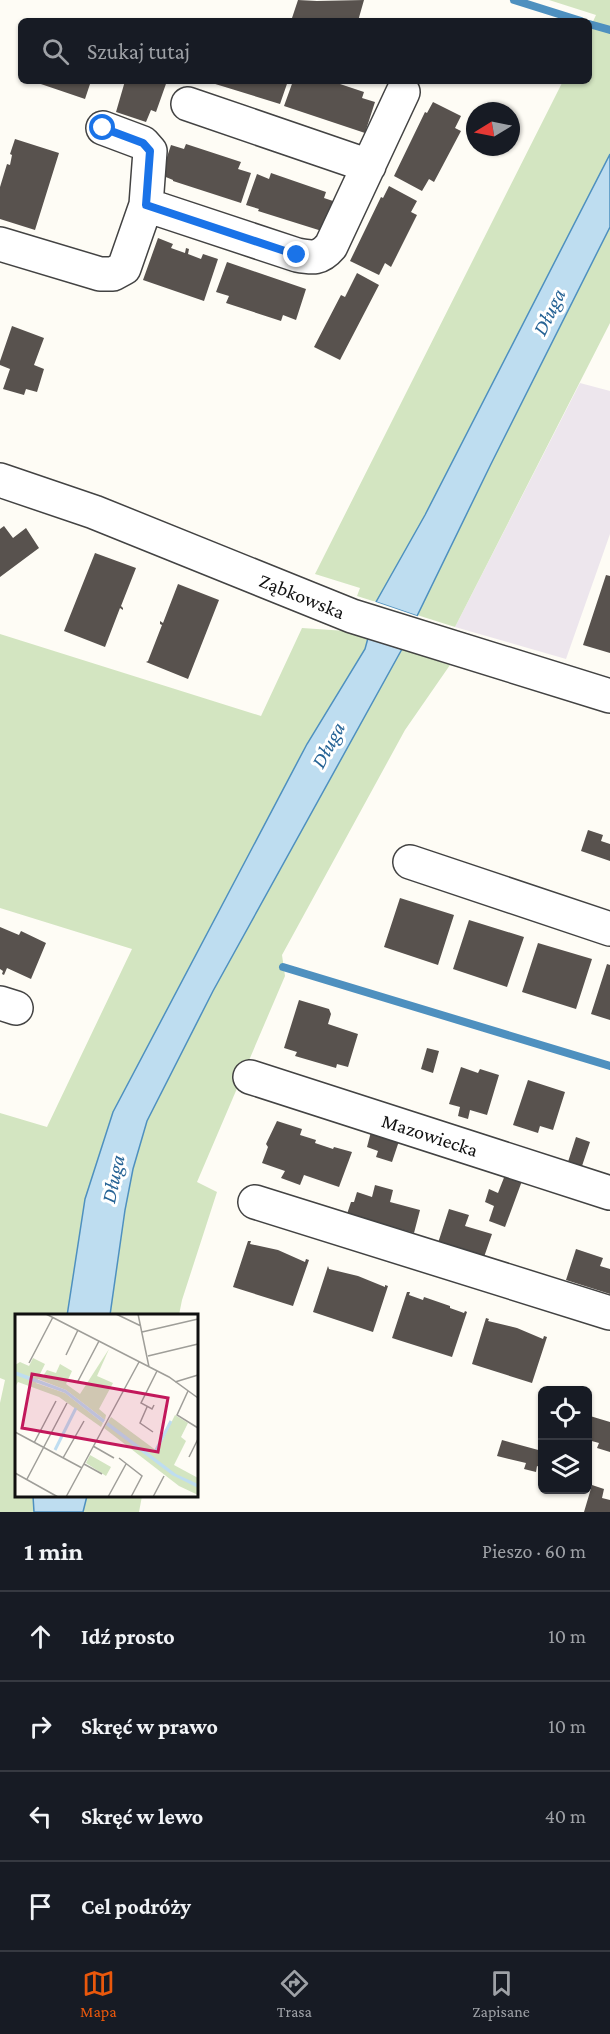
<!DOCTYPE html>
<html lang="pl">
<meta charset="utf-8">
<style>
:root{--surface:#171b24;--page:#20242c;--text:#f1f3f6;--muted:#9ea1a6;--line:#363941;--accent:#ea580c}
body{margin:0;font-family:"Crimson Pro",serif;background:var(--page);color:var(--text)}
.controls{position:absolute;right:18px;bottom:18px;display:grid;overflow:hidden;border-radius:9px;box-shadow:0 2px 4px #0004}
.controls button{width:54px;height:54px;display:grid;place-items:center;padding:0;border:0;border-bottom:2px solid var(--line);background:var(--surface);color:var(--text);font:30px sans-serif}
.compass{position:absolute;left:466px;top:102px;width:54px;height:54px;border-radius:50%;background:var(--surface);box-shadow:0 2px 4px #0004;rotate:260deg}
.stop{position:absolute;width:18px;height:18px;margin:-14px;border:4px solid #1a73e8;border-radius:50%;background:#fff}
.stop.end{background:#1a73e8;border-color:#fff;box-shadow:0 2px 6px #0008}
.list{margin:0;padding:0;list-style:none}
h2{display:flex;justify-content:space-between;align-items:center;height:78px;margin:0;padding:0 24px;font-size:26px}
h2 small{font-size:20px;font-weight:400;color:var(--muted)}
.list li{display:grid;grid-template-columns:39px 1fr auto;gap:18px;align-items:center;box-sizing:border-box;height:90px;padding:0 24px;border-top:2px solid var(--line)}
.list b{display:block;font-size:22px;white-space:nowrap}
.list em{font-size:20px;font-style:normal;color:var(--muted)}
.icon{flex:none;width:33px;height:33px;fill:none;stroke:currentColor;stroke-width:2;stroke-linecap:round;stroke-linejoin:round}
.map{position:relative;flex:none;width:610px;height:1512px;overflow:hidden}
.search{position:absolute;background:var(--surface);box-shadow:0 2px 4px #0004;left:18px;right:18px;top:18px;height:66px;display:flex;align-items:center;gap:15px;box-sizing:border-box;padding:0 21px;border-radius:9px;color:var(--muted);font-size:22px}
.sheet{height:438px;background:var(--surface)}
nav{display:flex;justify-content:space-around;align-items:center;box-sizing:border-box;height:84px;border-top:2px solid var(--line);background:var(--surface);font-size:16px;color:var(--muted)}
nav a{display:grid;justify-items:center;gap:3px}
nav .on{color:var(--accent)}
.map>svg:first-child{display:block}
.industrial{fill:#ede6ed}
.green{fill:#d3e5c1}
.water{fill:#beddf0;stroke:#4e90bf;stroke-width:1.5}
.pier{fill:#fefcf5}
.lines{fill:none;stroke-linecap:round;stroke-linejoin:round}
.stream{stroke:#4e90bf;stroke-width:8}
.building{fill:#58524e}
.minor-casing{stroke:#434343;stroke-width:36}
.minor{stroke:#fff;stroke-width:33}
.route{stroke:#1a73e8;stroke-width:8}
.labels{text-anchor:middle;stroke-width:6;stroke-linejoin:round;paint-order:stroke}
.street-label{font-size:20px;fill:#101010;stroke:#fff}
.water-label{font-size:21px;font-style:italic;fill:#266395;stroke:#fff}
.inset-river{fill:none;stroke:#beddf0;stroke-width:3}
.inset-road{fill:none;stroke:#9f9e99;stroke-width:1.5}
.view{fill:#c2185b;fill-opacity:0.15;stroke:#c2185b;stroke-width:3}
.inset-edge{fill:none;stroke:#101010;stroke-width:3}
</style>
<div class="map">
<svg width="610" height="1512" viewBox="0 0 610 1512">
<rect width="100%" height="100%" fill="#fefcf5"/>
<!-- industrial -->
<path class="industrial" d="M580,383l30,8v143l-44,125 -111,-32z"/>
<!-- green -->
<path class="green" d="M549,0h61v323l-155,304 -98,-31 3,-8 -45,-14 248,-493h26v-51l7,-15z
M302,628l44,3 22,7 -3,11 -58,95 -194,368 -28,87 -18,116 -51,1v180h126l-3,16h-139v-109l5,-23 -5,-2v-265l47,14 85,-178 -132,-41v-274l261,82z
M402,649l48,16 -45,65 -123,225 3,21 -88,206 20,10 -35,108 -3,15 -69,1 15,-106 8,-41 14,-48 66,-130z"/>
<!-- water -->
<path class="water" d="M610,154v73l-119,237 -74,152 -41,-14 49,-87z
M368,638l34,11 -189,342 -66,130 -14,48 -8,41 -15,105 -43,1 18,-117 28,-87 194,-368 58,-95z
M33,1496h54l-4,16h-49z"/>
<!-- pier -->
<path class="pier" d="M373,601l44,15 3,1 -3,2 -42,-14z"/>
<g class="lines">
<!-- stream -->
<path class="stream" d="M514,0l67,21
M589,24l21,6
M283,967l327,99"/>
</g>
<!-- building -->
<path class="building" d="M298,0l19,1 47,-1 -6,21h-67z
M32,81h59l-6,18z
M125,81h42l-11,31 -5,-2 -5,12 -30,-10z
M213,81h75l-8,23 -68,-21z
M293,81h38l33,11 -2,6 13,4 -10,31 -81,-27z
M433,102l28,14 -6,12 6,3 -27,51 -5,-3 -7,12 -28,-15 31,-64 2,1z
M15,139l44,14 -24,77 -35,-11v-32l7,-23 3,1 2,-10 -2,-1z
M186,144l55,18 -3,7 13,4 -10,30 -68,-22v-1l-12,-5 10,-30 13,4z
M271,173l55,19 -2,6 12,4 -11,30 -67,-21 1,-2 -13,-4 11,-31 12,5z
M389,186l28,15 -6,11 6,3 -26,52 -6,-4 -6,12 -29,-14 31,-64 2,1z
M158,238l15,6 -2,4 14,5 1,-5 3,1 -1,5 13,5 2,-5 15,5 -14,42 -61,-21z
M227,262l79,27 -10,31 -13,-5 -2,6 -55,-18 3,-7 -13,-4z
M357,273l22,12 -39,75 -26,-13 27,-52 4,2z
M12,326l32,12 -10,27 10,4 -7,23 -11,-3 -2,6 -21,-6 7,-20 -10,-4v-4z
M4,526l9,12 13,-10 13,20 -39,29v-48z
M95,553l41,15 -15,38 2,2v2l-3,-2 -15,39 -41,-16z
M606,575l4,1v77l-27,-8z
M178,584l41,16 -31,79 -42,-17 2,-1 14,-36 -2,-1v-3l3,2z
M588,830l15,5 -2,6 9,3v17l-29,-10z
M400,898l54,17 -16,50 -54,-18z
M469,920l55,17 -17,50 -54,-18z
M0,927l19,8 2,-4 25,12 -15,36 -24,-11 -3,7 -2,-1 1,-3 -3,-2z
M538,943l54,16 -16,50 -54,-17z
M607,964l3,1v55l-19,-6z
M299,1000l30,9 2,5 -3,10 30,10 -10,33 -11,-3 -1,4 -41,-12 2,-4 -13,-4z
M427,1048l12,3 -6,22 -12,-4z
M461,1067l17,6 2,-4 19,6 -12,40 -17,-5 -2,9 -10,-3 2,-9 -11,-3z
M528,1080l37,12 -12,38 -13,-4 -2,7 -25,-8z
M277,1121l25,8 -2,6 16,5 -1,3 18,6 1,-2 18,5 -13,35 -35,-12 -4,10 -19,-7 4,-7 -23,-8 6,-16 -2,-3z
M371,1132l28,9 -7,21 -16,-5 2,-6 -11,-4z
M576,1137l14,5 -9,27 -14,-4z
M505,1175l17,6 -17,46 -16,-6 5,-15 -9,-4 4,-13 9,4z
M375,1185l18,5 -3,12 30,8 -6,23 -58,-16h-10l5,-15h3l3,-10 15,5z
M449,1209l20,6 -4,11 27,8 -8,23 -46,-14z
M248,1241h3l-1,3 28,6 27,12 1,-3 3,1 -16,46 -60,-19z
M576,1249l27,9 -3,8 10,3v25l-44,-14z
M328,1266l1,3 29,7 27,11v-2l3,1 -15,46 -60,-20z
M407,1292h3l-1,3 14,5 1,-3 26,9v2l14,5 1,-2 2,1 -15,45 -60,-19z
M486,1318l3,1 -1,2 29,7 26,11 1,-3 3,1 -15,46 -60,-19z
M590,1416l20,6v30l-13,-4 2,-5 -11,-3v-14z
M502,1440l40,11v17l-5,-2 -1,6 -12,-3 2,-6 -29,-7z
M592,1485l12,4 -2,9 8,2v12h-26z"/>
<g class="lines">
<!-- minor casing -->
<g class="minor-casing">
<path id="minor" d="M188,104l181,62
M146,205l151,50c16,3 23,4 34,-9l72,-154
M0,244l100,30h13l11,-6 22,-63 4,-54 -7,-8 -40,-15
M0,480l94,32 258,104 258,80
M410,862l200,67
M0,1003l16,5
M250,1077l360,116
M255,1202l355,111"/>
</g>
<!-- minor -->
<use href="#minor" class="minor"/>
</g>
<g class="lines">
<!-- route -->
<path class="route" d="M103,128l40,15 7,8 -4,54 151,50"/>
</g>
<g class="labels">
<!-- street labels -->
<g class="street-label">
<text transform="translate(302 596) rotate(22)" y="7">Ząbkowska</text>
<text transform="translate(430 1135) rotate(18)" y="7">Mazowiecka</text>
</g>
<!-- water labels -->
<g class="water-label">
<text transform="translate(549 312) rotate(-64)" y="7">Długa</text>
<text transform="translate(328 745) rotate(-62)" y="7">Długa</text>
<text transform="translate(113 1179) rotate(-78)" y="7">Długa</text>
</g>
</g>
<!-- overview -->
<g transform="translate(15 1314)">
<rect width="183" height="183" fill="#fefcf5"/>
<path d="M94,35l-12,27 16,7 -14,26 7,6 -1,5 -39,-30 -28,-11 -2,4 29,10 38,30 -2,4 -42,-30 -41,-15 -3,5v-22l5,-3 9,4 4,-8 12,6 -5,10 3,2 4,-6 9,3 4,-9 12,7 -6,13 14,10zM160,101l13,8 -7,14 5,4 -12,24 24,13v17l-19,-9 -75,-58 7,-11 46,34zM75,141l21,12 -5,9 -20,-13z" fill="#d3e5c1"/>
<path d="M0,57l51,19 39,30 -2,3 -38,-30 -50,-18zM93,108l68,52 22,10v4l-26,-13 -66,-50z" fill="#beddf0"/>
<path class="inset-river" d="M40,136l21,-42M140,138l16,-31"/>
<path class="inset-road" d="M31,0l123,63 29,21M101,0l25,12M123,0l11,53M127,18l56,-13M51,41l12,-25M133,42l50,-12M14,49l24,-46M160,68l23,-7M62,69l22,-42M173,77l-11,24 21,13M139,91l-2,4 -11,-6 16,-32M132,93l-7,16 13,9M0,118l67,36M19,129l22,-42M78,132l21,12M174,143l9,-18M48,144l21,-37M104,144l23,18 -11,21M69,150l18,10M0,159l43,24M12,165l40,-76M51,183l73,-135M93,183l18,-33M138,183l11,-21"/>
<path class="view" d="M17,60l136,24 -10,54 -136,-24z"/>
<rect width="183" height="183" class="inset-edge"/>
</g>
</svg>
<div class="controls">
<button><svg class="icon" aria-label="locate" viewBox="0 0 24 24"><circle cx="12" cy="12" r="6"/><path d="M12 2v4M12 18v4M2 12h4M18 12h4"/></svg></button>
<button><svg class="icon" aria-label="layers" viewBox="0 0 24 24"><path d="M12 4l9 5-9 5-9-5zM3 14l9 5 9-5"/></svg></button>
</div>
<svg class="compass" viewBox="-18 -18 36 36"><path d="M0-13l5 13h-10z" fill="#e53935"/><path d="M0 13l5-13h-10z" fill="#9ea1a6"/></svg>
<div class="stop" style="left:103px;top:128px"></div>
<div class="stop end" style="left:297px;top:255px"></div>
<div class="search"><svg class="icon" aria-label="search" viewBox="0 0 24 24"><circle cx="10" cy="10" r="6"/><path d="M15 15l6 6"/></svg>Szukaj tutaj</div>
</div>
<section class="sheet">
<h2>1 min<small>Pieszo · 60 m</small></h2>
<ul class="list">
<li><svg class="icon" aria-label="ahead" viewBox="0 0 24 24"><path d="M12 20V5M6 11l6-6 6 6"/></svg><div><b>Idź prosto</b></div><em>10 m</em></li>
<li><svg class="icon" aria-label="right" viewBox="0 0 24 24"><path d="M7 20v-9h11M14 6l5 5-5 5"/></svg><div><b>Skręć w prawo</b></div><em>10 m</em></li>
<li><svg class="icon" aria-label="left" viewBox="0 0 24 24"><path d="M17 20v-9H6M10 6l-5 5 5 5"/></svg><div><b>Skręć w lewo</b></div><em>40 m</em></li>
<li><svg class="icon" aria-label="arrive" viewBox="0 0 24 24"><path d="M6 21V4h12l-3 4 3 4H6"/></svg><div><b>Cel podróży</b></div></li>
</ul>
</section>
<nav>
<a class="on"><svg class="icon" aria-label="map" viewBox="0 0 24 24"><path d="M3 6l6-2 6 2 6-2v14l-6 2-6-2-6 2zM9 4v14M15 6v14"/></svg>Mapa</a>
<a><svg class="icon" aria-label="directions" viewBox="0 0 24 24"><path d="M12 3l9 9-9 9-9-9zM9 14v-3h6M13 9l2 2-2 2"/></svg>Trasa</a>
<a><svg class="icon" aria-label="saved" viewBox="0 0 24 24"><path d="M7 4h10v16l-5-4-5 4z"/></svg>Zapisane</a>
</nav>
